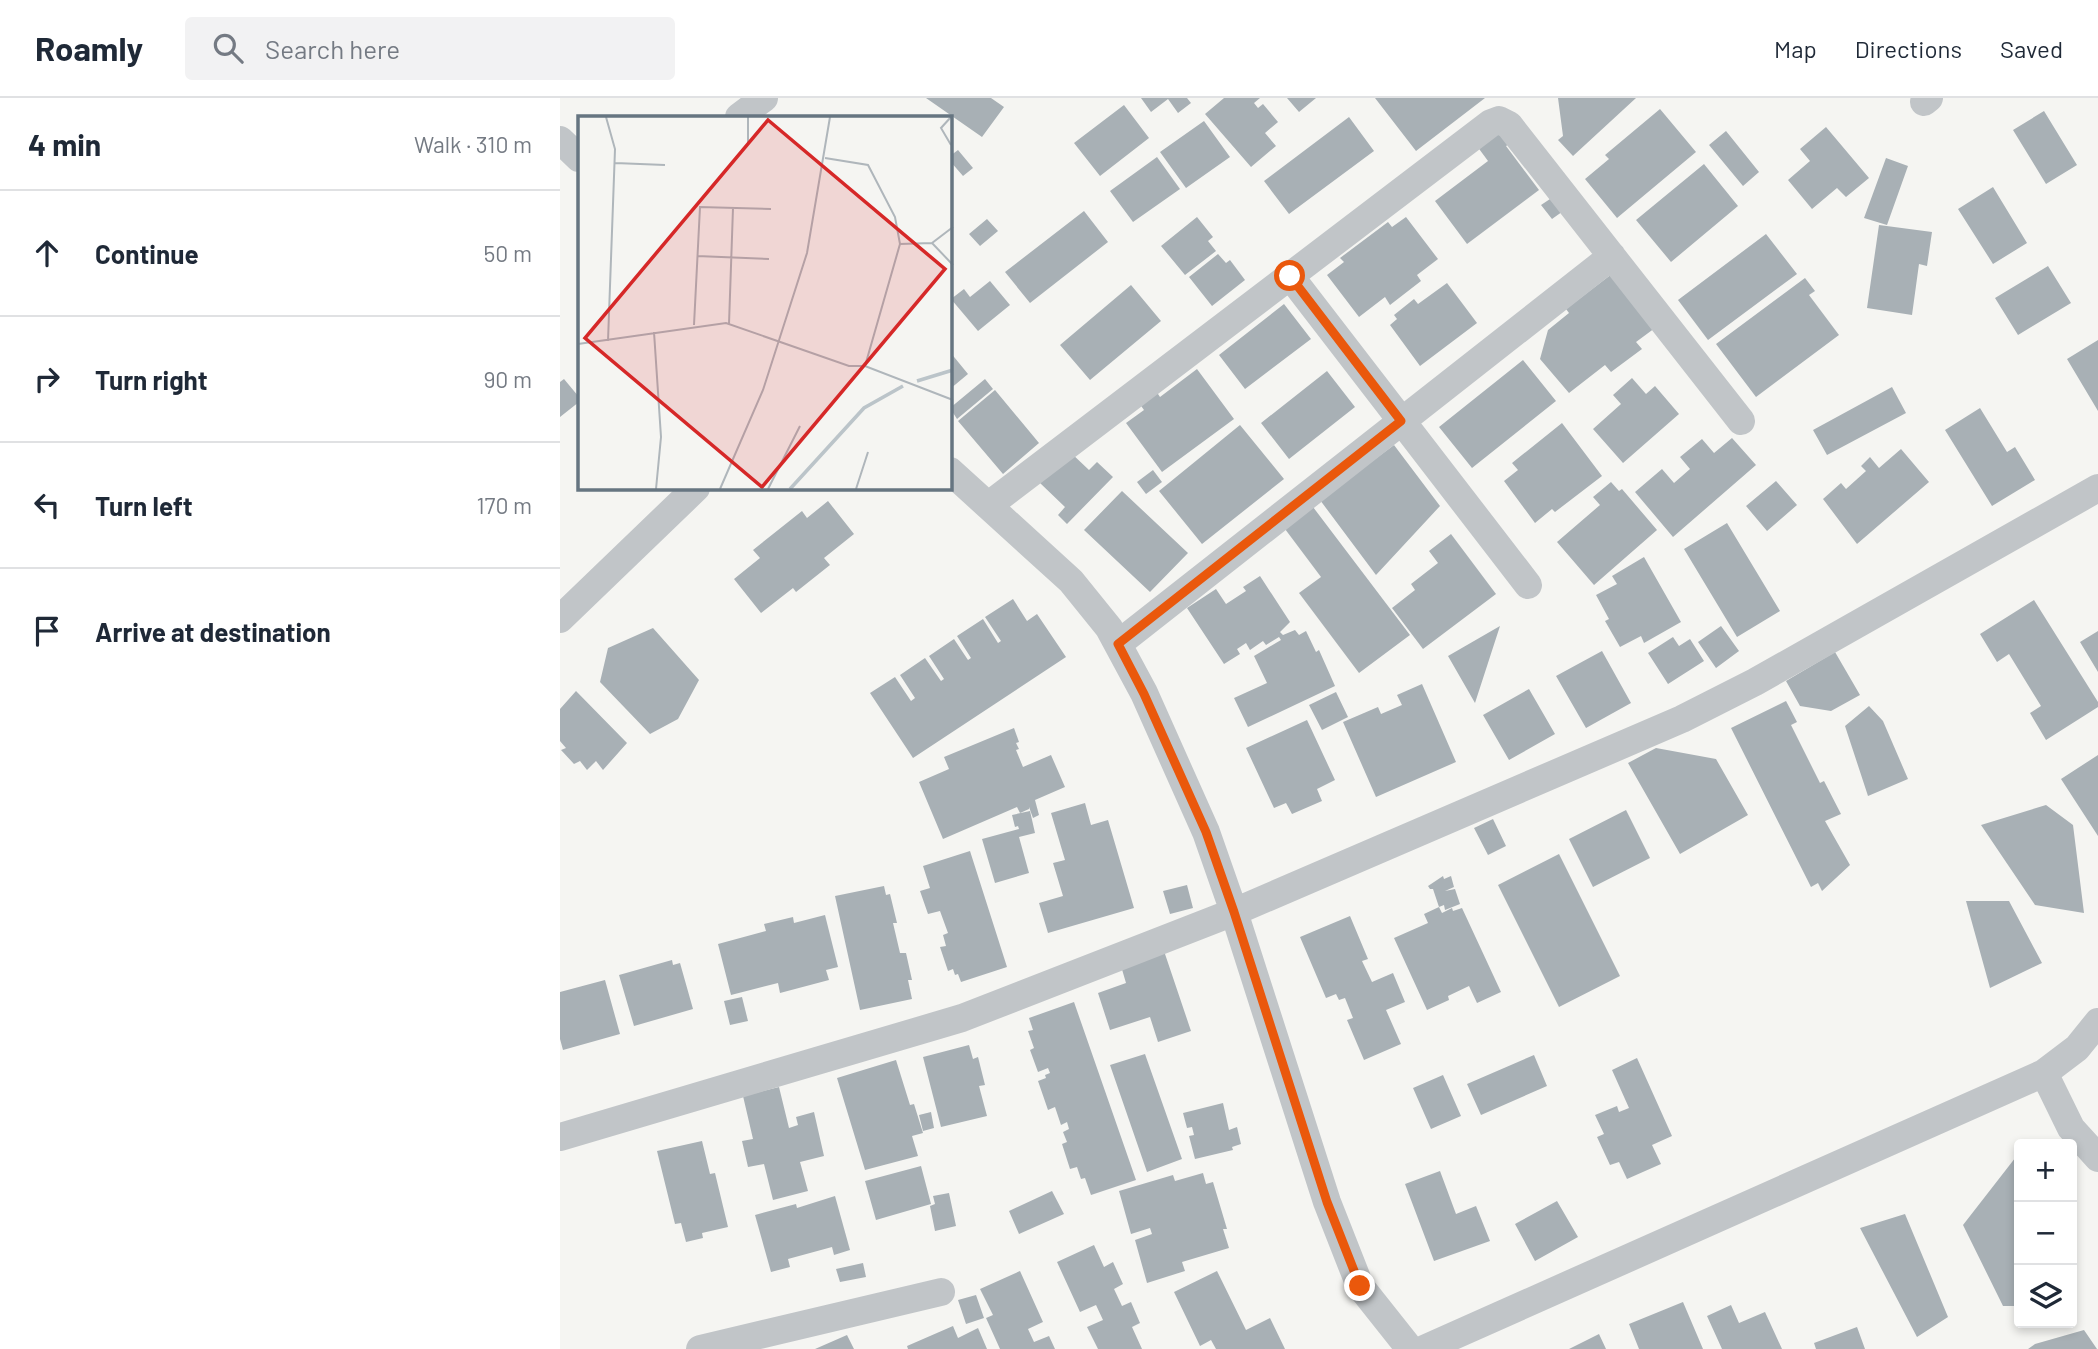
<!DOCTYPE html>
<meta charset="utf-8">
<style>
:root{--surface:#fff;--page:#f2f2f3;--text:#1f2937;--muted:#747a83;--line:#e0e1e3}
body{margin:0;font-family:Barlow,sans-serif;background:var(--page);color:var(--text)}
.controls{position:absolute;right:21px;bottom:21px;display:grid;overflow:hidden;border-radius:7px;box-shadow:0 4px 10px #0003}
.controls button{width:63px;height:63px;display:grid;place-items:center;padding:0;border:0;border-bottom:2px solid var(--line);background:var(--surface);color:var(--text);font:35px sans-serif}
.stop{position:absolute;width:21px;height:21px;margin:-16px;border:5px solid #ea580c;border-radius:50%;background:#fff}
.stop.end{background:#ea580c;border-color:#fff;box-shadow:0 2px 7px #0008}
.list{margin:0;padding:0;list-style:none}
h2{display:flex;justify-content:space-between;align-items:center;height:91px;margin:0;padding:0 28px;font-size:30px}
h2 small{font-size:23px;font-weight:400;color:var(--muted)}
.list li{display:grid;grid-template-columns:46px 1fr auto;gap:21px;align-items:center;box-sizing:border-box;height:126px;padding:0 28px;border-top:2px solid var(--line)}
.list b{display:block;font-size:26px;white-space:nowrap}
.list em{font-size:23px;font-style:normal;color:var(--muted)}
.icon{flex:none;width:38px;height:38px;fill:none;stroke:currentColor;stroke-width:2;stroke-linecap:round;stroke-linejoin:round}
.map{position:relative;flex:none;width:1538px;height:1251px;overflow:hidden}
header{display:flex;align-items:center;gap:42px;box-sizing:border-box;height:98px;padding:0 35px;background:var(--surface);border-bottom:2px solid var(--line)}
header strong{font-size:33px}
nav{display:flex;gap:38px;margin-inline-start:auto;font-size:24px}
.search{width:490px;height:63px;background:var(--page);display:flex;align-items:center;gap:18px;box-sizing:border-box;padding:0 24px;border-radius:7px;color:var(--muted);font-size:26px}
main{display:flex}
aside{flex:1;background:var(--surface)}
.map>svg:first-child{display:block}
.building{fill:#a8b0b5}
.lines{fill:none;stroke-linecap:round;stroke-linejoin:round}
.street{stroke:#c1c5c8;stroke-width:28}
.route{stroke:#ea580c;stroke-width:9}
.inset-river{fill:none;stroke:#bbc4c9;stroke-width:3.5}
.inset-road{fill:none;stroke:#afb6bb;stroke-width:2}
.view{fill:#d62828;fill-opacity:0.15;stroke:#d62828;stroke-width:3.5}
.inset-edge{fill:none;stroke:#667581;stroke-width:3.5}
</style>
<header>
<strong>Roamly</strong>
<div class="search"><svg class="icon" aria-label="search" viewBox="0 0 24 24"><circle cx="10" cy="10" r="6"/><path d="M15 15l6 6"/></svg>Search here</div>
<nav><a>Map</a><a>Directions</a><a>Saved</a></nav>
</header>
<main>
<aside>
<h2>4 min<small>Walk · 310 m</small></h2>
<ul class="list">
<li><svg class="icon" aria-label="ahead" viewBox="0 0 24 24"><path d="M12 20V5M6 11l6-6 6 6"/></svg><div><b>Continue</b></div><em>50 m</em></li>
<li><svg class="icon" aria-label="right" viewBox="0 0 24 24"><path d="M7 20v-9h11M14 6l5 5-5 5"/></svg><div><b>Turn right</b></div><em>90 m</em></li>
<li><svg class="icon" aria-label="left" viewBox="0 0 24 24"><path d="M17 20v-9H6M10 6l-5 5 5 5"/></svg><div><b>Turn left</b></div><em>170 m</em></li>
<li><svg class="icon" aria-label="arrive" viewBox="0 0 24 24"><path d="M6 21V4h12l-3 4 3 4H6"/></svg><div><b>Arrive at destination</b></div></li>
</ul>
</aside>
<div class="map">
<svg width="1538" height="1251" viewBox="0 0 1538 1251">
<rect width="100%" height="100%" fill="#f5f5f2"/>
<!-- building -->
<path class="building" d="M366,0h65l13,9 -22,30z
M581,0h46l4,5 -13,10 -10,-14 -17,13z
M664,0h36l-6,5 4,5 5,-4 15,18 -13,11 11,13 -25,21 -46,-53z
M727,0h29l-17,14z
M815,0h110l-69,53z
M998,0h78l-63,58 -15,-16 5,-4z
M564,7l25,33 -49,38 -26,-33z
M1100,11l36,43 -79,66 -32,-39 24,-20 -4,-4z
M1484,13l33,54 -31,19 -33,-54z
M789,19l25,34 -85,63 -25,-33z
M644,23l26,36 -44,31 -26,-36z
M937,26l14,19 -5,3 33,44 -72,54 -32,-43 53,-40 -14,-19z
M1266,29l43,51 -23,19 -9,-9 -25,21 -24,-29 22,-19 -10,-12z
M1166,33l33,41 -16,14 -34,-41z
M398,52l15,18 -10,8 -13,-15v-5z
M597,59l23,32 -47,33 -23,-31z
M1326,60l22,8 -21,59 -23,-7z
M1144,66l34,42 -67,56 -35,-42z
M1433,89l34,56 -34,21 -35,-55z
M996,97l10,14 -14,10 -11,-14z
M524,113l24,31 -78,61 -25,-31z
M637,119l16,20 -5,4 8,10 -31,24 -24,-29z
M846,119l32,42 -21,16 4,6 -31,24 -5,-8 -26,20 -32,-42 17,-13 -4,-4 48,-36 4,5z
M427,121l11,12 -18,15 -11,-12z
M1319,127l53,7 -5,34 -8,-2 -7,51 -45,-7z
M1206,136l31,40 -89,66 -30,-40z
M658,156l8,9 4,-3 15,20 -33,26 -23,-29z
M1488,168l23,37 -53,32 -23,-37z
M1057,172l42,55 -23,17 6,7 -31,23 -6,-7 -36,28 -29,-34 8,-29 21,-17 -3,-4z
M1245,180l10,13 -6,4 30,40 -83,62 -40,-53z
M430,183l20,24 -32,26 -27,-32 13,-10 6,8z
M887,185l30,40 -57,43 -30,-41 7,-6 -3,-4 20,-16 4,5z
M571,187l30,36 -71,59 -30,-35z
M724,206l27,35 -66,50 -26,-34z
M1538,242v71l-31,-52z
M390,254l18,22 -18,15z
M963,262l33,41 -84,67 -33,-41z
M637,271l37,50 -72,53 -36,-49 18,-13 -5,-7 17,-12 4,6z
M767,273l28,36 -66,52 -28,-36z
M1072,280l14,16 9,-8 24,28 -56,49 -30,-34 28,-25 -8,-9z
M4,281l15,18v5l-19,15v-35z
M425,281l8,10 -36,30 -7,-11z
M1332,289l14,26 -79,42 -14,-25z
M435,292l44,53 -36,31 -45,-53z
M1420,310l27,44 8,-5 20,33 -43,26 -47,-76z
M1002,325l40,53 -47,36 -3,-3 -17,14 -31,-42 14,-11 -6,-7z
M680,327l44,54 -82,65 -43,-53z
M1172,340l24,27 -83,72 -38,-45 27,-23 12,14 16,-14 -10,-12 22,-18 12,14z
M834,347l46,61 -64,69 -56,-75z
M1341,351l28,33 -72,62 -34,-45 18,-16 5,6 20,-18 -5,-5 9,-9 9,11z
M510,354l19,18 8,-8 16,15 -46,47 -9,-9 7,-8 -25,-24z
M593,372l9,12 -16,12 -9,-12z
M1216,383l21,24 -30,26 -21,-25z
M1051,384l8,9 3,-2 35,41 -63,55 -37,-43 43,-37 -7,-8z
M562,393l66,62 -38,39 -66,-62z
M268,403l26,33 -30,24 6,7 -34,27 -3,-4 -32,25 -27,-34 26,-21 -7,-8 49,-39 5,7z
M753,409l97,128 -51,38 -60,-80 22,-16 -36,-48z
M1167,425l53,88 -43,26 -53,-88z
M891,436l45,60 -73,55 -31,-41 23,-18 -4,-6 27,-21 -9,-12z
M1084,459l37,65 -37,21 -3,-7 -21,11 -15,-26 4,-2 -13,-24 21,-11 -5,-8z
M700,478l30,46 -10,10 3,3 12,-5 4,5 7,-4 10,21 3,-2 16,36 -87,41 -14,-29 33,-15 -13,-27 27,-16 -2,-3 -13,8 -3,-4 -13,9 -4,-7 -9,6 3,5 -16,10 -37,-56 29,-19 10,15 20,-13 -3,-4z
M453,501l14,22 10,-7 29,43 -153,101 -43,-65 25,-16 16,24 4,-3 -15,-23 25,-17 16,23 3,-2 -15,-23 25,-17 14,21 3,-2 -14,-22 26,-17 15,24 3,-2 -16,-24z
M1474,502l64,102v5l-52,33 -16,-27 11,-7 -32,-52 -12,8 -17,-28z
M940,528l-25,77 -27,-47z
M1161,528l18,25 -23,17 -18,-26z
M93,530l46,52 -21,39 -28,15 -50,-52 8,-34z
M1538,533v41l-18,-30z
M1113,539l6,9 11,-7 14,22 -36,23 -20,-31z
M1042,553l29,52 -45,25 -30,-52z
M1275,554l25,43 -29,16 -31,-5 -14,-25z
M862,586l34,78 -80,35 -33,-75 35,-15 3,7 21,-9 -5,-10z
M969,591l26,45 -46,26 -26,-45z
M16,593l51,52 -24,27 -7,-9 -9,9 -7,-9 -6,3 -13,-14 5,-2 -6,-7v-32z
M776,594l12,25 -26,13 -13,-25z
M1226,603l11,21 -6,3 29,58 4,-2 17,33 -16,7 25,44 -28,26 -4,-8 -7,4 -80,-159z
M1309,608l14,15 25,58 -40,17 -23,-70z
M747,622l28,60 -18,9 5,12 -30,13 -6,-11 -12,5 -28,-60z
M454,630l5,14 -3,1 3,6 -3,1 7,17 28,-12 14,32 -30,13 4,15 -6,3 -4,-11v2l-9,4 -3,-6 -74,32 -24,-57 30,-13 -5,-12z
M1096,650l60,11 32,56 -68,39 -52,-91z
M1538,657v81l-37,-57z
M525,705l6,22 17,-5 26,88 -86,25 -9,-30 24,-7 -10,-33 12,-3 -14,-47z
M1486,707l27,20 11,88 -49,-8 -54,-80z
M1066,712l24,48 -57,29 -24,-48z
M470,713l5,22 -16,4 10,36 -34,10 -13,-44 37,-10 -1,-3 -3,1 -3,-12z
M933,721l13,27 -18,9 -14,-27z
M410,753l37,116 -46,15 -3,-8 -3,1 -2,-6 -5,2 -8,-24 6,-1 -3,-11 5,-2 -8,-22 -12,3 -8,-23 10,-3 -7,-22z
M999,756l61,122 -61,31 -61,-122z
M883,778l1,3 7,-3 3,11 -9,4 10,-2 5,15 -15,6 -1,-5 -5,2 -6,-18h-3l-2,-3z
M627,787l6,23 -23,6 -7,-23z
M324,788l2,9 4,-1 7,29h-4l7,30h6l6,27h-4l4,19 -52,11 -25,-114z
M1406,803h43l33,62 -52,25z
M879,809l3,6 10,-5 1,3 9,-3 39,84 -24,11 -8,-17 -21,10 1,4 -22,10 -33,-72 34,-15 -4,-9z
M265,817l13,52 -12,3 3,10 -49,13 -2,-10 -47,12 -13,-51 48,-13 -2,-7 29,-7 1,6z
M790,818l18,43 -6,2 10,21 21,-9 12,29 -19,8 15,34 -37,16 -17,-40 6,-2 -8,-20 -6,2 -3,-6 -10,4 -26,-61z
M604,853l27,80 -33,11 -8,-25 -40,13 -12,-37 28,-10 -5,-17z
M112,862l1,5 7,-2 13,46 -59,17 -15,-51z
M45,882l15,54 -57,16 -3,-11v-47z
M182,899l6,24 -18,4 -6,-24z
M514,904l62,178 -45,15 -6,-17 -4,1 -4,-12 -7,2 -8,-25 5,-2 -4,-10 6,-3 -2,-7 -6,3 -6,-18 -7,3 -10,-29 8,-3 -1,-3 5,-2 -2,-5 -10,4 -8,-22 4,-2 -6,-17 5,-1 -4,-12z
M409,947l4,14 5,-2 7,28 -6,1 8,30 -46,11 -18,-70z
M585,956l37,105 -35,13 -37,-107z
M974,957l13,31 -66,29 -14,-31z
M1077,960l35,78 -20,9 9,19 -34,15 -8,-17 -9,3 -13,-28 7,-3 -9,-19 22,-9 2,6 10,-4 -17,-38z
M336,962l14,45 4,-1 9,29 -11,3 6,20 -53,14 -28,-92z
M883,977l18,41 -30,13 -18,-41z
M219,989l10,41 9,-3 -2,-8 18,-5 10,44 -24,6 8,29 -35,9 -9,-36 -16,3 -6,-26 11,-2 -10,-43z
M663,1005l6,27 8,-3 4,17 -9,3 1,3 -38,9 -6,-23 5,-1 -2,-8 -5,1 -4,-15z
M371,1014l3,16 -11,3 -4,-16z
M142,1043l8,33 5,-1 13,54 -26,6 1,5 -17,4 -5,-19 -6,1 -18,-73z
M1459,1055v153h-16l-40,-81z
M361,1068l10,38 -55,16 -11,-39z
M880,1073l16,43 20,-8 14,35 -56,20 -29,-77z
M643,1075l3,11 7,-2 14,47h-4l6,19 -47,14 3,9 -38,12 -12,-43 17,-6 -2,-6 -19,6 -12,-43 54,-16 2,6z
M492,1093l12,23 -45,20 -10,-23z
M389,1095l7,33 -21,5 -5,-25 5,-2 -2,-8z
M275,1098l15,54 -16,5 -2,-8 -44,12 2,8 -19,5 -16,-57 41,-11 1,4z
M997,1103l21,36 -43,24 -20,-37z
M1345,1116l43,103 -31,20 -57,-109z
M534,1147l10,22 9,-5 10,22 -9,5 8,17 9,-4 9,21 -8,4 10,22h-44l-11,-22 16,-7 -7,-15 -16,7 -23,-50z
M303,1165l3,14 -26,5 -4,-13z
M460,1173l23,51 -15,7 6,13 15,-6 6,13h-55l-14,-31 7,-3 -13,-26z
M657,1173l29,59 24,-12 15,31h-69l-5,-9 -11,6 -26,-54z
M416,1197l8,23 -18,6 -8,-24z
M1123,1204l20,47h-64l-10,-25z
M1171,1207l8,18 26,-11 17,37h-60l-15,-33z
M393,1228l5,12 20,-10 9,21h-79l-1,-3z
M1297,1229l8,22h-49l-2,-6z
M1524,1232l13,19h-69l7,-5z
M1039,1236l7,15h-37z
M287,1237l7,14h-39z"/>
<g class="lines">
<!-- street -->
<path class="street" d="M1364,4l5,-4
M179,19l25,-19
M0,42l19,18
M730,178l238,309
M390,373l121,110 38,47 35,65 62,139 28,80 93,290 33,84 50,63
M429,407l502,-382 8,-3 10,5 232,296
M0,521l136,-131
M558,546l494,-388
M1484,975l33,-25 21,-26
M0,1039l402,-119 272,-106 448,-193 73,-37 343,-194
M140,1251l241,-57
M864,1251l620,-276 27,55 27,30"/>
</g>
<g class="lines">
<!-- route -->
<path class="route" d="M730,178l111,145 -283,223 26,50 62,138 28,80 93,290 33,84"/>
</g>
<!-- overview -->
<g transform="translate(18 18)">
<rect width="374" height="374" fill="#f5f5f2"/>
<path class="inset-river" d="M339,265l36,-11M212,373l74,-81 39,-22"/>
<path class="inset-road" d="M28,1l9,32 -7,192M170,1v28M373,1l-10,11 10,17M247,42l43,7 27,52 5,27M37,47l50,2M354,127l21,22M119,140l72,3M151,208l4,-116M116,209l6,-118 71,2M76,216l7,105 -5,52M0,228l148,-21 123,43h16l88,34M287,250l35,-122 32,-1 21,-16M142,373l43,-99 44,-137 23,-136M190,373l32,-63M278,373l12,-37"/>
<path class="view" d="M190,4l177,149 -183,218 -177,-149z"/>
<rect width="374" height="374" class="inset-edge"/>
</g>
</svg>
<div class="controls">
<button>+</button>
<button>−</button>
<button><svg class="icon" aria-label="layers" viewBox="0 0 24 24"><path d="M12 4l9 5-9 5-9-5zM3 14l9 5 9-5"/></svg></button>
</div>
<div class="stop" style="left:730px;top:178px"></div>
<div class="stop end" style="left:800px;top:1188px"></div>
</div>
</main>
